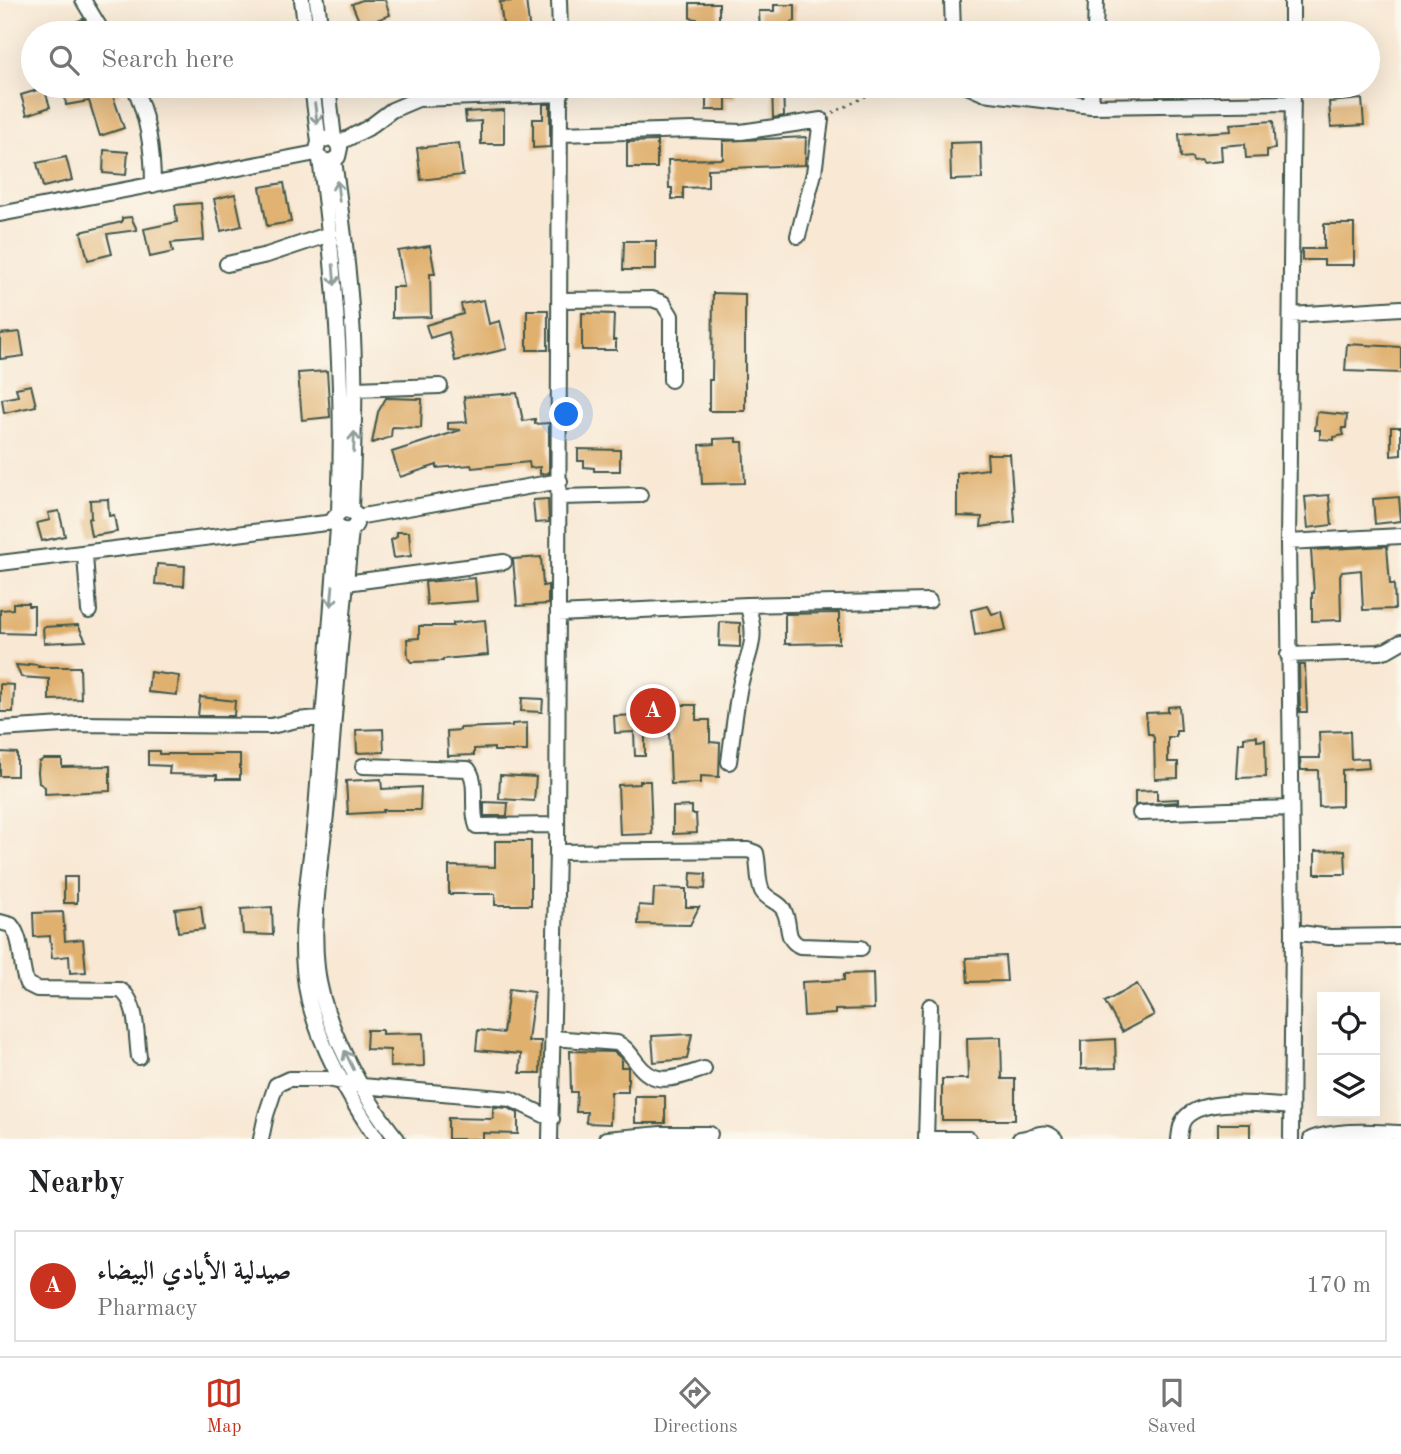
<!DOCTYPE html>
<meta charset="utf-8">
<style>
:root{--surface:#fff;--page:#f6f6f6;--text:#202124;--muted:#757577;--line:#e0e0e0;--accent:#c8321e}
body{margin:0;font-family:"Old Standard TT",Amiri,serif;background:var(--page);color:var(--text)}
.controls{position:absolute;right:21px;bottom:21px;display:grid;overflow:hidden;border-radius:0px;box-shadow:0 7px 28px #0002}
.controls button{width:63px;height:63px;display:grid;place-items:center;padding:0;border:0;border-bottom:2px solid var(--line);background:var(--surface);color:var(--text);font:35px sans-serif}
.you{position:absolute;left:567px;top:415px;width:24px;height:24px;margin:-18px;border:5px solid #fff;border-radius:50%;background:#1a73e8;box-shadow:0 0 0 10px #1a73e833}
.badge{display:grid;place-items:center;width:46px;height:46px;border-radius:50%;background:var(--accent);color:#fff;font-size:23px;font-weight:700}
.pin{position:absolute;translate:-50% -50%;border:4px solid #fff;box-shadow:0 2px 7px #0006}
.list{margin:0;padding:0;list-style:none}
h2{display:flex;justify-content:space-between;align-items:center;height:91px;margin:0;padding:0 28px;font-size:30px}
h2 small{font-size:23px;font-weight:400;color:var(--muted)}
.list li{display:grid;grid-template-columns:46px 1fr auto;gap:21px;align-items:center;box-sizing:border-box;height:112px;margin:0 14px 14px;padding:0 14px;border:2px solid var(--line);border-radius:0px}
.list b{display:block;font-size:26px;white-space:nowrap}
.list p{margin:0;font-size:23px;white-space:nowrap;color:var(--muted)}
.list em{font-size:23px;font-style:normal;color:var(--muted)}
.icon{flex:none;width:38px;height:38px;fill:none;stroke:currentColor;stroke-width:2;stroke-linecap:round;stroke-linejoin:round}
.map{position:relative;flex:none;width:1401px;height:1139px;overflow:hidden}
.search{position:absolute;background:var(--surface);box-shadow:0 7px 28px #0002;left:21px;right:21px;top:21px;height:77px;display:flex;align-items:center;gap:18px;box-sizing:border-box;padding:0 24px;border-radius:38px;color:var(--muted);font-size:26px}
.sheet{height:217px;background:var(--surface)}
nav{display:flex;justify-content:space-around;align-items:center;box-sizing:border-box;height:98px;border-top:2px solid var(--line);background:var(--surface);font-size:19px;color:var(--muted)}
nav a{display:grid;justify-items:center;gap:4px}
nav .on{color:var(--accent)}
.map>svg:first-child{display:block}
.building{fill:#e0b06e}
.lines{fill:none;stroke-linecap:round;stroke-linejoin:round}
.street-casing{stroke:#40574c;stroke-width:18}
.path{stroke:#40574c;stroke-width:2.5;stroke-dasharray:2 5;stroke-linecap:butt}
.street{stroke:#fff;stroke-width:14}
.oneway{stroke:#8f9e9a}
</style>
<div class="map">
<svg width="1401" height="1139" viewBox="0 0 1401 1139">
<rect width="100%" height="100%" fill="#fbf7ec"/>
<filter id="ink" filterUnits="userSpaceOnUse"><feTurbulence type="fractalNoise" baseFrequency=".0143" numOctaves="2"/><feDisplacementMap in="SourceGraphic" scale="14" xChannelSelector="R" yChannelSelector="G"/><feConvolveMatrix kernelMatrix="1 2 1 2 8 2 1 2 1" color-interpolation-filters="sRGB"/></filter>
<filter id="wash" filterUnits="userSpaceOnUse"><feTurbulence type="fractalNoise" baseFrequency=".00686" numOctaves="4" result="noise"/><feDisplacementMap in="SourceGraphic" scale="28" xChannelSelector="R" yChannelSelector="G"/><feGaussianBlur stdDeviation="1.57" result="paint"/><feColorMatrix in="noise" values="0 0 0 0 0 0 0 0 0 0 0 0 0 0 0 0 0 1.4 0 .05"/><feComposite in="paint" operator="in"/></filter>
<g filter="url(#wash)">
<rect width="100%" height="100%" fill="#f8e8d4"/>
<g id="blocks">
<!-- building -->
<path class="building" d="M362,0h23l5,15 -29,11 -9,-22z
M526,0l4,33h-26l-4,-31z
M690,3h29v23h-22v-7l-7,-1z
M774,5h21v16l-4,1v11h-31l-1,-22h15z
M83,19l9,14h-36l17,-10z
M95,86l3,4 20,-4 3,7 -8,3 11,32 -24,8 -11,-35 -23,4 -2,-15 17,-3 1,5z
M706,86h29l1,12h-10v12h-20z
M772,86h11l1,30 -11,2z
M44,88l6,19 -23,8 -6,-20z
M1362,99l2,26 -33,2 -2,-25z
M543,104h7v43l-17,1v-29h10z
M504,110v34h-23v-23l-15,1 -1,-10z
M1273,121l2,28 -8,1v7l-21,1 -1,-14 -24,2 1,15 -20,2 -1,-3 -8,1 -1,-4 -11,1 -2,-24 52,-3 -1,-7z
M806,137l-1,28 -97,4v18l-25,1v11h-11v-11h-3l-1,-28 55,-1v-18z
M657,141v27h-30v-26z
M981,142l1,37 -31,1 -1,-37z
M459,143l4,32 -42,5 -4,-32z
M104,150l24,2 -2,23 -23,-2z
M66,157l6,23 -29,7 -6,-24z
M284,183l7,39 -24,4 -7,-39z
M235,194l7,32 -21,5 -7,-32z
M201,203l3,37 -33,3 2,9 -23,5 -6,-28 33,-7 -2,-17z
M131,217l6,13 -30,4 5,20 -24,6 -7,-28 41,-10v-4z
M1324,224h30v41h-30v-5h-22v-11h22z
M624,241h32v29h-33z
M430,246l5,28h-5l1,43 -39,1v-31h12l-6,-36z
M713,293l32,1v117h-36v-31h3z
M484,300l5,24 11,-3 7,28 -52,12 -6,-29 -19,6 -4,-13 37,-11 -2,-10z
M527,310h21v40h-21z
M582,313l32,1 -1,26h3v10h-34z
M20,332l4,24 -24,3v-25z
M1347,344l54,3v26l-56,-2z
M327,371l3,46 -28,3 -4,-47z
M31,385l5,21 -32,7 -2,-14 16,-3 -2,-8z
M517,393l6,28 12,-2v5l14,-1v50l-9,1v-7l-10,1 -1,-6 -57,6 -1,-3 -34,3v-3l-37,12 -8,-25 69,-22 -13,-1v-6l19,-1 -3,-25z
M386,398l36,1 -1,29 -29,-1 -1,10 -19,6 6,-31z
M1317,412l30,3 -1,13h-4l2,7 -10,2v3l-14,-1v-9h-5z
M1391,427h10v28l-10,1z
M737,438v4h6l2,41 -43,1 -2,-39 14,-1v-5z
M578,449l42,1v21h-26v-3l-10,-1v-6h-6z
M987,454h23l5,68 -34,5 1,-10 -25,-1v-43l31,-4z
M1329,495l3,30 -24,3 -3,-31z
M1399,497l2,24 -26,3 -2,-25z
M108,499l1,17 5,-1 3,17 -26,4 -3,-17 3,-1 -1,-18z
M548,499l1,23 -14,1 -2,-23z
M59,511l6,25 -23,5 -5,-18 13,-3 -2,-7z
M397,532h12l2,24 -17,2 -3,-18 6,-3z
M1387,546l3,38h4l1,25 -32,1 -2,-40 -19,2 -2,3 1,45 -29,1v-28h2l-3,-43z
M541,557l2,29 5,-1v19l-31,2 -4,-47z
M157,564l28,2 -1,20 -29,-2z
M475,578l2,23 -50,4 -2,-23z
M13,603h15v3h6v28l-34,-1v-23l13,-1z
M988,606l4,8 10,-3 4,19 -31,5 -4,-25z
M839,613v30l-54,1v-30z
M485,620l3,35 -45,4v2l-32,1 -3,-4 -1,-19 12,-1v-12h34v-3z
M720,622l20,1v24l-21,-1z
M78,625l8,16 -42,2 -1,-16z
M28,664l11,1 -1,2h42l1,32 -32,1v-21l-28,-2 -5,-12 12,1z
M1299,665h6l2,47h-7z
M150,672l29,4 -2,19 -29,-3z
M0,684l14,1 -1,27h-13z
M200,697l35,4 -1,15h-36z
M522,698l21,1 -1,13 -21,-1z
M669,705h27v15h14v22l10,1 -1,34 -18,-1v7l-30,1 -2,-53 -24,1v24h-10l-1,-24 -19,1 -1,-17 55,-2z
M1179,706l2,25h-5v6h-8v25h10v16l-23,1 -1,-41 -2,-4h-4l-2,-21 22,-1v-5z
M527,723v28h-33v-3l-20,1v6l-26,1 -1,-25 13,-1v-2l52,-2v-2z
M383,729l1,23 -27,1 -1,-23z
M1350,731l1,28 17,-1 1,10 -27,2v36l-23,1 -1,-37h-17l-1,-12h20l-1,-26z
M1257,736v5l8,-1 1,37 -29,1 2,-35h5v-6z
M148,751h11v3h81v25h-23v-4l-48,-1 1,-8 -22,-1z
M0,752l17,1v23h-17z
M44,759h18v8l48,-1v25l-65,3v-7l-6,-4 -1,-11 1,-10z
M500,775l36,2 -2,24 -35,-2z
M381,779l1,10 39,-2 -1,23h-37v2l-35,2 -2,-33z
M640,781h10l2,53 -32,1 -2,-50 22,-1z
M1157,790v10l21,-1v3l-43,3v-14z
M484,802l24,1 -1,13h-23z
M692,806v8h4l1,19 -24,1v-27z
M495,841h36v64h-36v-11h-46v-28l46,1z
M1345,850l1,24h-31v-23z
M691,873l15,1 -1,15 -15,-1z
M64,877h13v26h-13z
M654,888l32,1v18h13l-9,18 -52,-1 1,-19 14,1z
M201,906l3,23 -26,3 -3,-23z
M272,907l1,28 -30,-1 -2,-25z
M63,912l2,29 18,-2 3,33 -16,1 -1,-17 -17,2 -2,-22 -16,1 -1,-24z
M1005,956l2,25 -39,1 -2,-24z
M873,973l1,36 -39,1v4l-31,2 -2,-34 42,-2v-6z
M1137,984l17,31 -32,17 -17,-30z
M509,989l25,3 -6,49h13l-1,32h-20l1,-19 -45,-4 2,-20 25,3z
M367,1030h15v4l41,-1 1,33 -34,1v-17l-24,-1z
M692,1034l-5,25 -33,3 -2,-26z
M1001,1037l1,42h13v41h-73v-41h26l-1,-41z
M1115,1039l1,29 -35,1v-28z
M570,1051l44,1 7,6v9h7v25h-17l-1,32 -24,-1 1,-11h-11l1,-20h-6z
M635,1096h30v27h-30z
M493,1107l15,1 10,5v21l-35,-1v6h-35v-21l45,1z
M1218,1124h32v15h-32z"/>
</g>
</g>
<g filter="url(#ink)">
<use href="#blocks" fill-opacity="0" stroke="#40574c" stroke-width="2"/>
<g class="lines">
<!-- street casing -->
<g class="street-casing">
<path id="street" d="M83,0l20,33
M302,0l4,33
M317,0l4,33
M559,0l1,33
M952,0l1,33
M1292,0v33
M1095,33l1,-33
M134,86c14,32 19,65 19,99
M312,86l7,56
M328,86l6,53
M967,86l16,7 108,13
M1092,86l-1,20 202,-3
M561,134l131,-4 49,2 80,-12 -7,53 -16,63
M339,143l29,-15 24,-18 26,-11 143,-5
M320,159l10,3 8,-5 2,-9 -6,-9 -5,-1 -10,4 -3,11 4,6c16,117 25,233 19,352
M334,160c8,59 16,118 19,177 3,58 0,115 -2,173
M0,214l316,-61
M227,264l40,-9 63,-21
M561,300l91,-1 11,4 8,13v64
M1291,315l110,-7
M355,389l85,-3
M560,497l80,-2
M357,517l203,-36
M338,528l9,3c9,-3 12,-9 8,-18l-12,-4 -9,9 4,10c-8,94 -15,188 -22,282 -5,62 -22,129 -7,191 12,48 40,97 68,138
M351,530c-9,91 -17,183 -24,274 -5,54 -16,110 -10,164 5,53 47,131 80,171
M1288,542l113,-6
M85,555l4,56
M0,563l334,-41
M346,583l158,-21
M558,614l189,-9 182,-4
M1288,655l91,-3 8,-2 14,-8
M0,729l79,-5 192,2 26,-6 33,-3
M729,762c3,-24 6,-48 10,-71 6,-35 22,-48 8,-86
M363,766l105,3c11,14 2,40 9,57l80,-1
M1140,813l151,-5
M557,852l191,-2 8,3c3,12 1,27 6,38 5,9 16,10 21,18 9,14 0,29 17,37l61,2
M0,922l11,3c13,15 8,41 16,59l10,5 83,1c18,10 16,47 19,67
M1293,932l36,5 72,-1
M553,1038l64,5c9,4 13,11 20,20 19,26 41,14 67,6
M261,1139l5,-24 10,-30 13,-6h38l35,7 149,13 41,20
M550,1139l7,-287 3,-766
M606,1139l55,-5h49
M926,1139l4,-133
M926,1139h43
M1020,1139c14,-1 24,-12 35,0
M1179,1139c1,-7 1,-15 6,-21 19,-22 80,-13 106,-11
M1291,1139l2,-207 -5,-390 5,-456
M1311,1139c29,-10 60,-7 90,-6"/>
</g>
<!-- path -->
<path class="path" d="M833,113l53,-27"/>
<!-- street -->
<use href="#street" class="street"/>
</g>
<!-- one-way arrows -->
<defs><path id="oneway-shaft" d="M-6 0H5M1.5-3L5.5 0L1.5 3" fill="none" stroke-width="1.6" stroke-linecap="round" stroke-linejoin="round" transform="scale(1.75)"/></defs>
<g class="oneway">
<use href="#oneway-shaft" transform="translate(316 114) rotate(83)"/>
<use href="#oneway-shaft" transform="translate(338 191) rotate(-97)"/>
<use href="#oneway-shaft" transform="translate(334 275) rotate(85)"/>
<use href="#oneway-shaft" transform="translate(354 442) rotate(-88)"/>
<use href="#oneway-shaft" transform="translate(332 596) rotate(95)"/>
<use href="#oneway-shaft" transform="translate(349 1060) rotate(-116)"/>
</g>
</g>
</svg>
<div class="controls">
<button><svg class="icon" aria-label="locate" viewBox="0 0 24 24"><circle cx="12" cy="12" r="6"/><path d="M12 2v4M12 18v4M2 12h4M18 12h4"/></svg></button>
<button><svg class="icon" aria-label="layers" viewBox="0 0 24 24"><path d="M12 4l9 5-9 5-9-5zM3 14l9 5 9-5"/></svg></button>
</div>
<div class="you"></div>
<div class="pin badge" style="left:653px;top:711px">A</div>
<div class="search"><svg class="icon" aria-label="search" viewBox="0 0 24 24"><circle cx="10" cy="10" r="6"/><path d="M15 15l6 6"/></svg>Search here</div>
</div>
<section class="sheet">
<h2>Nearby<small></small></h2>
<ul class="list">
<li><span class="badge">A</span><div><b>صيدلية الأيادي البيضاء</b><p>Pharmacy</p></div><em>170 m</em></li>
</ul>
</section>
<nav>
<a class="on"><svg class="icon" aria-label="map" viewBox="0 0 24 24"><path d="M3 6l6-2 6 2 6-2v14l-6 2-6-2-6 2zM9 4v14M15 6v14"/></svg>Map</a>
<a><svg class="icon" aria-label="directions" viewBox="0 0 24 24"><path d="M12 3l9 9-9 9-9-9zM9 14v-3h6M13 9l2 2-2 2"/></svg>Directions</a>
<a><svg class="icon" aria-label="saved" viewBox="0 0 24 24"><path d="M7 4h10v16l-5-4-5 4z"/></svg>Saved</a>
</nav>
